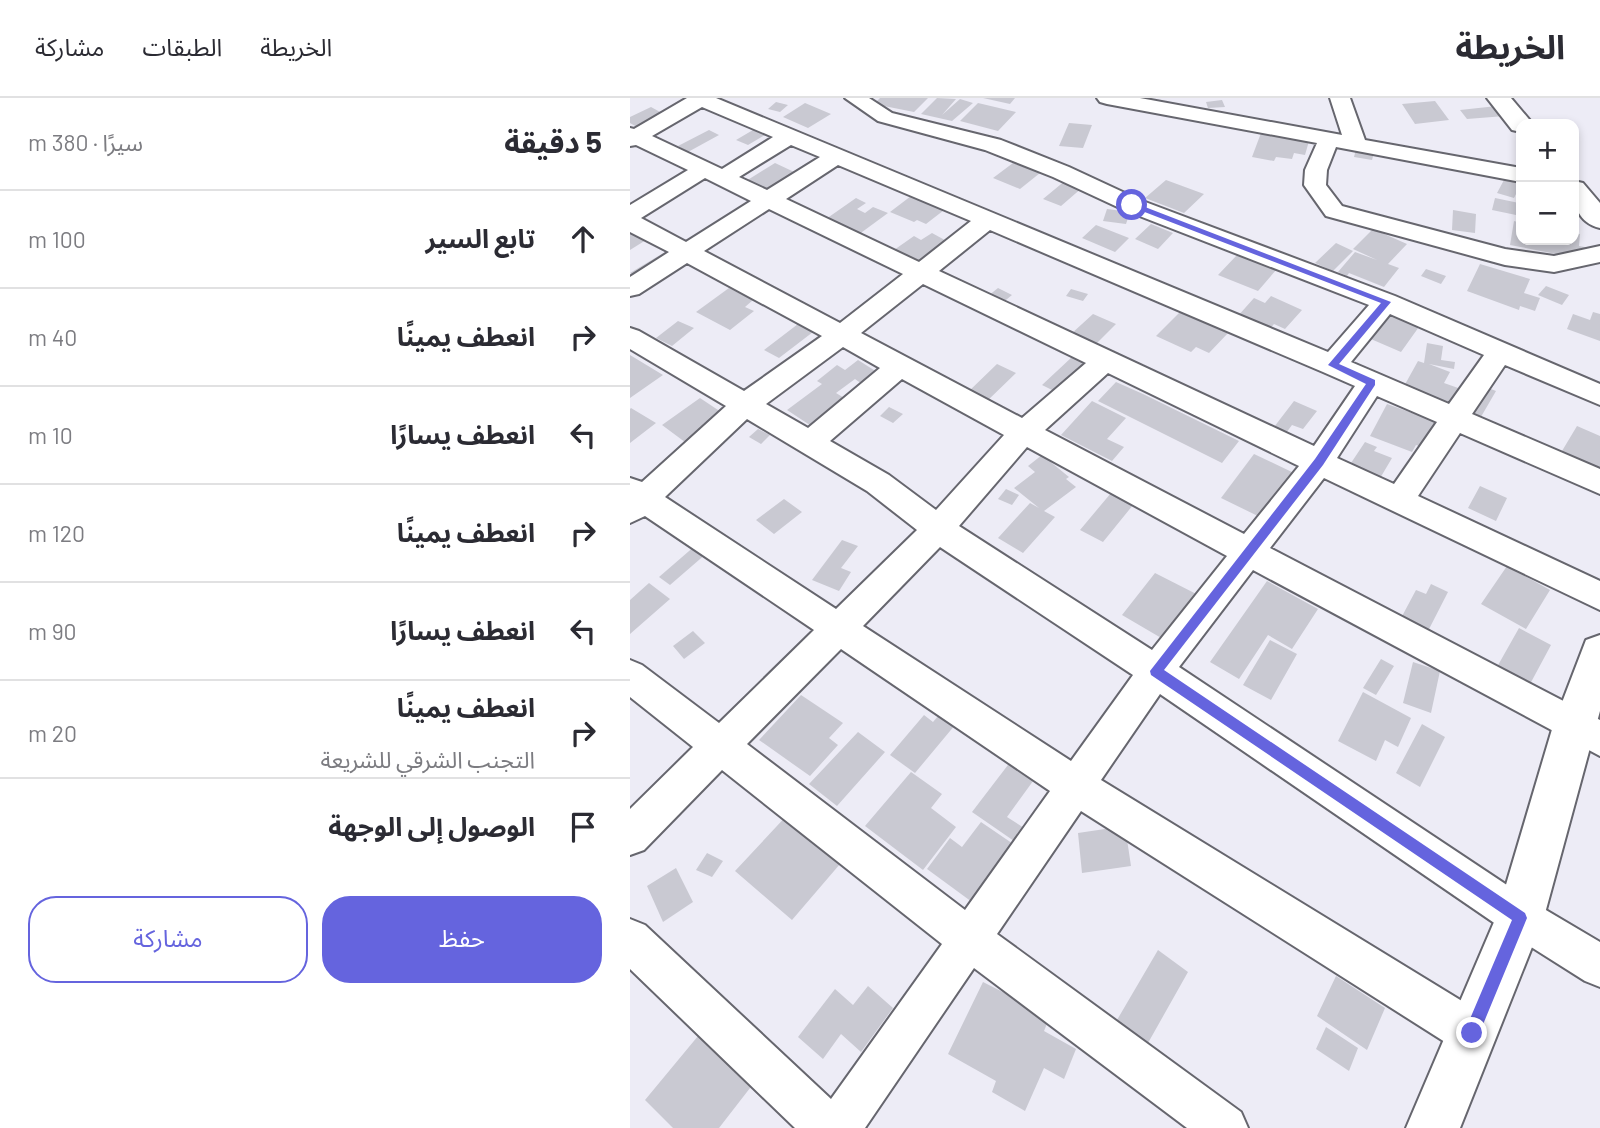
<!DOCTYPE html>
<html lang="ar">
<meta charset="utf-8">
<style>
:root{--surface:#fff;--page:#f2f2f3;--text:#2b2b33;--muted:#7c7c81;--line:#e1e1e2;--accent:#6564de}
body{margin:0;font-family:Barlow,"Noto Sans Arabic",sans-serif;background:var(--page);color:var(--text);direction:rtl}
.controls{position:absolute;right:21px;top:21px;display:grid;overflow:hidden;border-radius:14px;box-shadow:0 4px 10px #0003}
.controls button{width:63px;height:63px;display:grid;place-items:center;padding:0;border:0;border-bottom:2px solid var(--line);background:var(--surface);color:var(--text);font:35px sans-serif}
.stop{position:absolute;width:21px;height:21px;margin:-16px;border:5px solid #6564de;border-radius:50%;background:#fff}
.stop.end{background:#6564de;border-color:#fff;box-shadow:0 2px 7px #0008}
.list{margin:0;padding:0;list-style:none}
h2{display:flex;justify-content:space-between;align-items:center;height:91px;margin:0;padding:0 28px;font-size:30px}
h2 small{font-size:23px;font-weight:400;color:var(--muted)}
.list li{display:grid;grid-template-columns:46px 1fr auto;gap:21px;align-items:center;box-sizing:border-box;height:98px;padding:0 28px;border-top:2px solid var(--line)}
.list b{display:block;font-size:26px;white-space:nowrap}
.list p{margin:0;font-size:23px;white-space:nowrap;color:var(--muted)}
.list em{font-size:23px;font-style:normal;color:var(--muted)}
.actions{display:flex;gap:14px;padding:21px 28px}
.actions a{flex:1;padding:16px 0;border:2px solid var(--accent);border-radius:28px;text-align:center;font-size:24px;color:var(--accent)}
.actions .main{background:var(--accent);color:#fff}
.icon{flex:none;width:38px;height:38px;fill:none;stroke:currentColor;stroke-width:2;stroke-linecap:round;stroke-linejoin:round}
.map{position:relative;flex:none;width:970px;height:1030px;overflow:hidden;direction:ltr}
header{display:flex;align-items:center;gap:42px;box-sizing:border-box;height:98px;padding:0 35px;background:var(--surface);border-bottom:2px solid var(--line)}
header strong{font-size:33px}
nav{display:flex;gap:38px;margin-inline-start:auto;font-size:24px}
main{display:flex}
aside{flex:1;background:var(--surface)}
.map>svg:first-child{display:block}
.building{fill:#c9c9d2}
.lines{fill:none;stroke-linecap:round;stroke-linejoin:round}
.minor-casing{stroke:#66666e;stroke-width:4}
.primary-casing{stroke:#66666e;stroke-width:4}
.minor{fill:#fff;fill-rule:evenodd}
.primary{fill:#fff;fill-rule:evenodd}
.route{fill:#6564de}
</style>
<header>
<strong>الخريطة</strong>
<nav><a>الخريطة</a><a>الطبقات</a><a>مشاركة</a></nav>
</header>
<main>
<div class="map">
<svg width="970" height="1030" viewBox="0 0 970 1030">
<rect width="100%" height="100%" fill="#edecf6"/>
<!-- building -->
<path class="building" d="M250,0h48l-14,14 -40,-8z
M307,0l19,1 -14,16 18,-16 13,4 -21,18 -31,-7z
M353,0h32l-5,6z
M592,2l3,7 -17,1 -2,-6z
M805,3l14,19 -34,4 -13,-20z
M146,4l12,3 -8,7 -12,-3z
M175,5l26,11 -23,14 -25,-11z
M348,5l38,9 -18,19 -38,-10z
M867,8l8,10 -38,3 -7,-9z
M21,9l20,11 -22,16 -19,-11v-6z
M439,25l23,2 -9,23 -24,-2z
M79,32l10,5 -31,17 -10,-6z
M123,32l12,5 -17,10 -12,-5z
M631,35l48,8 -4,14 -11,-2 -2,6 -16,-2 -2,4 -22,-4z
M726,51l18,4 -2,7 -18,-3z
M145,65l32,15 -27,18 -34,-15z
M383,65l27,10 -20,16 -27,-11z
M436,82l17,7 -22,19 -18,-7z
M536,82l38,14 -20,19 -39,-15z
M874,82l17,4 -7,14 -17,-5z
M285,95l33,14 -22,17 -9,-4 -3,2 -24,-10z
M226,100l10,5 -9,6 8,4 8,-6 15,6 -30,22 -32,-16z
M865,100l24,5 -3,12 -24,-5z
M477,111l23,3 -4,12 -23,-3z
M823,112l23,4 -1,19 -23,-3z
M884,123l7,2v17h53v-7l6,1 -1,12 17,3 -1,4 -18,-4v9l-67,-13z
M521,126l22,9 -15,16 -23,-10z
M466,127l33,13 -14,14 -33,-14z
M743,131l34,15 -19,20 11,4 -15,19 -35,-14 -2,3 -9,-4 17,-20 22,8 -24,-11z
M0,134l16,8 -16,10z
M302,135l20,11 -30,21 -28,-15 20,-14 7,4z
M706,145l17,8 -20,20 -18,-8z
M35,154l16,9 -36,22 -15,-10z
M607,157l39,15 -18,21 -40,-16z
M850,166l50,15 -6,14 16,5 -5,13 -15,-5 -1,4 -52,-19z
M796,171l20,7 -5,8 -20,-8z
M916,188l23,9 -7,10 -24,-10z
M99,190l24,12 -8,7 9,4 -24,19 -34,-18z
M368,190l14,7 -11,9 -13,-8z
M441,191l17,5 -5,7 -17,-5z
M641,198l31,14 -17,19 -11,-5 -6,7 -31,-14 17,-19 11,5z
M741,206l50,20 -20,28 -51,-22z
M551,213l48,21 -20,21 -13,-6 -5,5 -35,-16z
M963,214l7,2v27l-33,-12 6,-15 17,6z
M463,216l23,10 -21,21 -24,-11z
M48,223l16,7 -22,18 -16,-8z
M168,226l15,8 -34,26 -15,-8z
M797,245l16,3 -2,14 14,2 -1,7 -25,-5 21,8 -6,11 17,6 -9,18 -49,-19 15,-27 6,2z
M0,257l33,20 -33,23z
M442,259l23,11 -29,29 -24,-12z
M228,262l19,12 -15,12 -7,-5 -19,14 23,14 -34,28 -38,-25 35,-26 -5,-3 20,-16 8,5z
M367,266l19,9 -31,30 -18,-10z
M486,284l27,12 96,47 -17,22 -124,-62z
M843,284l23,9 -18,31 -23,-9z
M70,300l36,24 -39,29 -35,-26z
M462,303l34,17 -19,21 17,8 -12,14 -51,-26z
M664,303l23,10 -14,18 -11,-4 -9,12 -12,-6z
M757,306l56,20 -12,26 -15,-5 -4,7 -42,-16z
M259,309l14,7 -10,9 -13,-7z
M1,310l25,15 -26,20v-34z
M947,328l23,10v40l-41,-20z
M128,331l12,6 -9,9 -12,-7z
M735,344l12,5 -3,4 18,7 -13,22 -30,-14z
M624,356l42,20 -32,45 -43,-21z
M412,357l27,22 -3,2 10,8 -32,24 11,6 -32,36 -25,-15 32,-35 9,5 -25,-20 21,-16 -7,-6z
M850,388l27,12 -11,23 -28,-13z
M376,391l13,6 -7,10 -14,-6z
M481,395l22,12 -30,37 -23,-12z
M154,401l18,13 -28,22 -18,-14z
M212,442l16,6 -17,22 10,4 -12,19 -27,-11z
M66,447l11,8 -37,32 -11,-8z
M877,468l43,24 -24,39 -45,-25z
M525,475l59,30 -34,46 -58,-34z
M637,483l51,28 -26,40 -24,-14 -29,44 -29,-17z
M19,485l21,16 -40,35v-34z
M801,486l17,8 -21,41 -27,-13 16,-30 10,4z
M889,530l32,17 -22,41 -32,-19z
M63,533l12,12 -21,16 -11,-13z
M640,542l27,14 -26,46 -28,-15z
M751,561l13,7 -18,29 -13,-7z
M783,564l27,9 -9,42 -28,-10z
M733,594l48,26 -13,29 -13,-7 -9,21 -38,-20z
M171,597l42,28 -14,15 9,7 -28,31 -51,-36z
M315,610l15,11 -45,54 -25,-18 34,-40 9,7z
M792,626l23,13 -25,50 -24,-14z
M228,634l27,20 -48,54 -28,-22z
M381,663l25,16 -29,40 17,11 9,-14 22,14 -19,28 -64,-44z
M281,674l31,22 -11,14 25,19 -33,43 -58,-44z
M160,714l56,45 -54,63 -57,-49z
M351,724l53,36 -62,44 -45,-33 23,-31 12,9z
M495,728l6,40 -49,7 -4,-40z
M77,755l16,8 -11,16 -16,-7z
M46,770l17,34 -30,20 -16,-36z
M528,852l30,22 -40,71 -31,-23z
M706,878l49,32 -18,42 -50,-34z
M353,884l67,34 -6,15 32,18 -12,30 -20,-11 -19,43 -33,-19 4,-11 -48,-27z
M238,888l25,22 -32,44 -20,-18 -18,25 -25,-22 37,-48 18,16z
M696,929l32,21 -9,23 -33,-22z
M73,932l54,49 -38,49h-46l-28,-28z"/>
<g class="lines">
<!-- minor casing -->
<g class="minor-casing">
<path id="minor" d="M57,0h29l612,254 41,-47 -245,-95 -71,-33 -68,-27 -107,-29 -33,-23h24l23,15 109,27 68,27 71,33 255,96 205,88v21l-95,-40 -33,49 128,55v25l-140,-61 -42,63 182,85v29l-276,-132 -54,70 330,172v36l-347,-186 -74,97 355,236 66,39v45l-15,-6 -79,-50 -346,-237 -59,86 387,237 6,16 -6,16 -16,6 -16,-6 -375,-238 -84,123 244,178 7,16h-61l-213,-160 -109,160h-70l-165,-159v-50l15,6 186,174 111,-155 -220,-174 -78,80 -14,5v-46l63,-62 -63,-50v-37l12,5 77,58 95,-93 -169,-114 -15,7v-45l12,4 84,-76 -96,-57v-21l9,3 105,60 78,-55 -135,-73 -48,31 -9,2v-19l39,-25 -39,-20v-27l58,-35 -52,-25 -6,1v-18l4,1zM72,9l71,30 -51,32 -70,-33zM161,47l29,12 -53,33 -28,-13zM208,67l133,56 -52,41 -133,-63zM75,80l46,23 -65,41 -45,-24zM139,111l134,65 -63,49 -136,-72zM360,132l333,142 32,14 -41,60 -375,-175zM293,186l163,79 -64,55 -161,-85zM760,216l94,41 -35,49 -98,-42zM213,249l37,21 -72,60 -42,-24zM478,275l191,93 -55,68 -199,-104zM272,281l102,56 -68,75 -47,-35 -59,-34zM747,298l60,26 -43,62 -57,-26zM117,321l120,72 50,39 -81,79 -171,-112zM397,349l200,109 -75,94 -193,-124zM310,449l193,128 -62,86 -208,-135zM211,551l209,142 -85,119 -218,-166z
M467,0h43l202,37 -12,-37h20l15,42 156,28v14l-185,-35 -9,23 -1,15 16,21 163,43 49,7 46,-10v16l-46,10 -49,-7 -179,-49 -22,-31 1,-15 12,-27 -210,-39 -7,-2z"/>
</g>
<!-- primary casing -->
<g class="primary-casing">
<path id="primary" d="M857,0h24l22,26h-12v8l-9,-2z
M944,83l9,2 17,20v25c-24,-6 -27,-26 -26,-47z
M970,537v76l-56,206 -84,211h-54l91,-213 56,-189 33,-86z"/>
</g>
<!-- minor -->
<use href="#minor" class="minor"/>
<!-- primary -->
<use href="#primary" class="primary"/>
</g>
<!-- route -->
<path class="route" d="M502,104l259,100 -52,62 36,16v5l-52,80 -159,205 361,243 2,5 -50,121 -5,2 -5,-2 -3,-6 48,-113 -361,-245 -1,-4 165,-212 51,-75 -38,-19 53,-62 -252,-97z"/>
</svg>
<div class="controls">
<button>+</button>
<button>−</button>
</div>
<div class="stop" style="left:502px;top:107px"></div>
<div class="stop end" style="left:842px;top:935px"></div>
</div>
<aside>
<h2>5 دقيقة<small>سيرًا · 380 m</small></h2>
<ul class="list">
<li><svg class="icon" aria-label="ahead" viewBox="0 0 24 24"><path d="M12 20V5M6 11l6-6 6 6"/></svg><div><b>تابع السير</b></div><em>100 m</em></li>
<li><svg class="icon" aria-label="right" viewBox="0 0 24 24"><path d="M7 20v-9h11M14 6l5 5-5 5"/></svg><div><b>انعطف يمينًا</b></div><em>40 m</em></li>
<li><svg class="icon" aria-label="left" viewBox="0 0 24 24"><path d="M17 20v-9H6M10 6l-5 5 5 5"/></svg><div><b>انعطف يسارًا</b></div><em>10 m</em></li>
<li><svg class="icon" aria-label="right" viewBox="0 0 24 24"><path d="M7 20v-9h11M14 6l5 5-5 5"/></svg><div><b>انعطف يمينًا</b></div><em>120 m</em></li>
<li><svg class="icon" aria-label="left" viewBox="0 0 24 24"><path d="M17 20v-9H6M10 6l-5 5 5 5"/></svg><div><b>انعطف يسارًا</b></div><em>90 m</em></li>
<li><svg class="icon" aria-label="right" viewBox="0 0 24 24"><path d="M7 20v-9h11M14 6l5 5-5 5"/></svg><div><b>انعطف يمينًا</b><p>التجنب الشرقي للشريعة</p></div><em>20 m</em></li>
<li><svg class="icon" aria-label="arrive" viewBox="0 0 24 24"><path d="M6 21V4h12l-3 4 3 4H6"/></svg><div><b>الوصول إلى الوجهة</b></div></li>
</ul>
<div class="actions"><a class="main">حفظ</a><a>مشاركة</a></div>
</aside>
</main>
